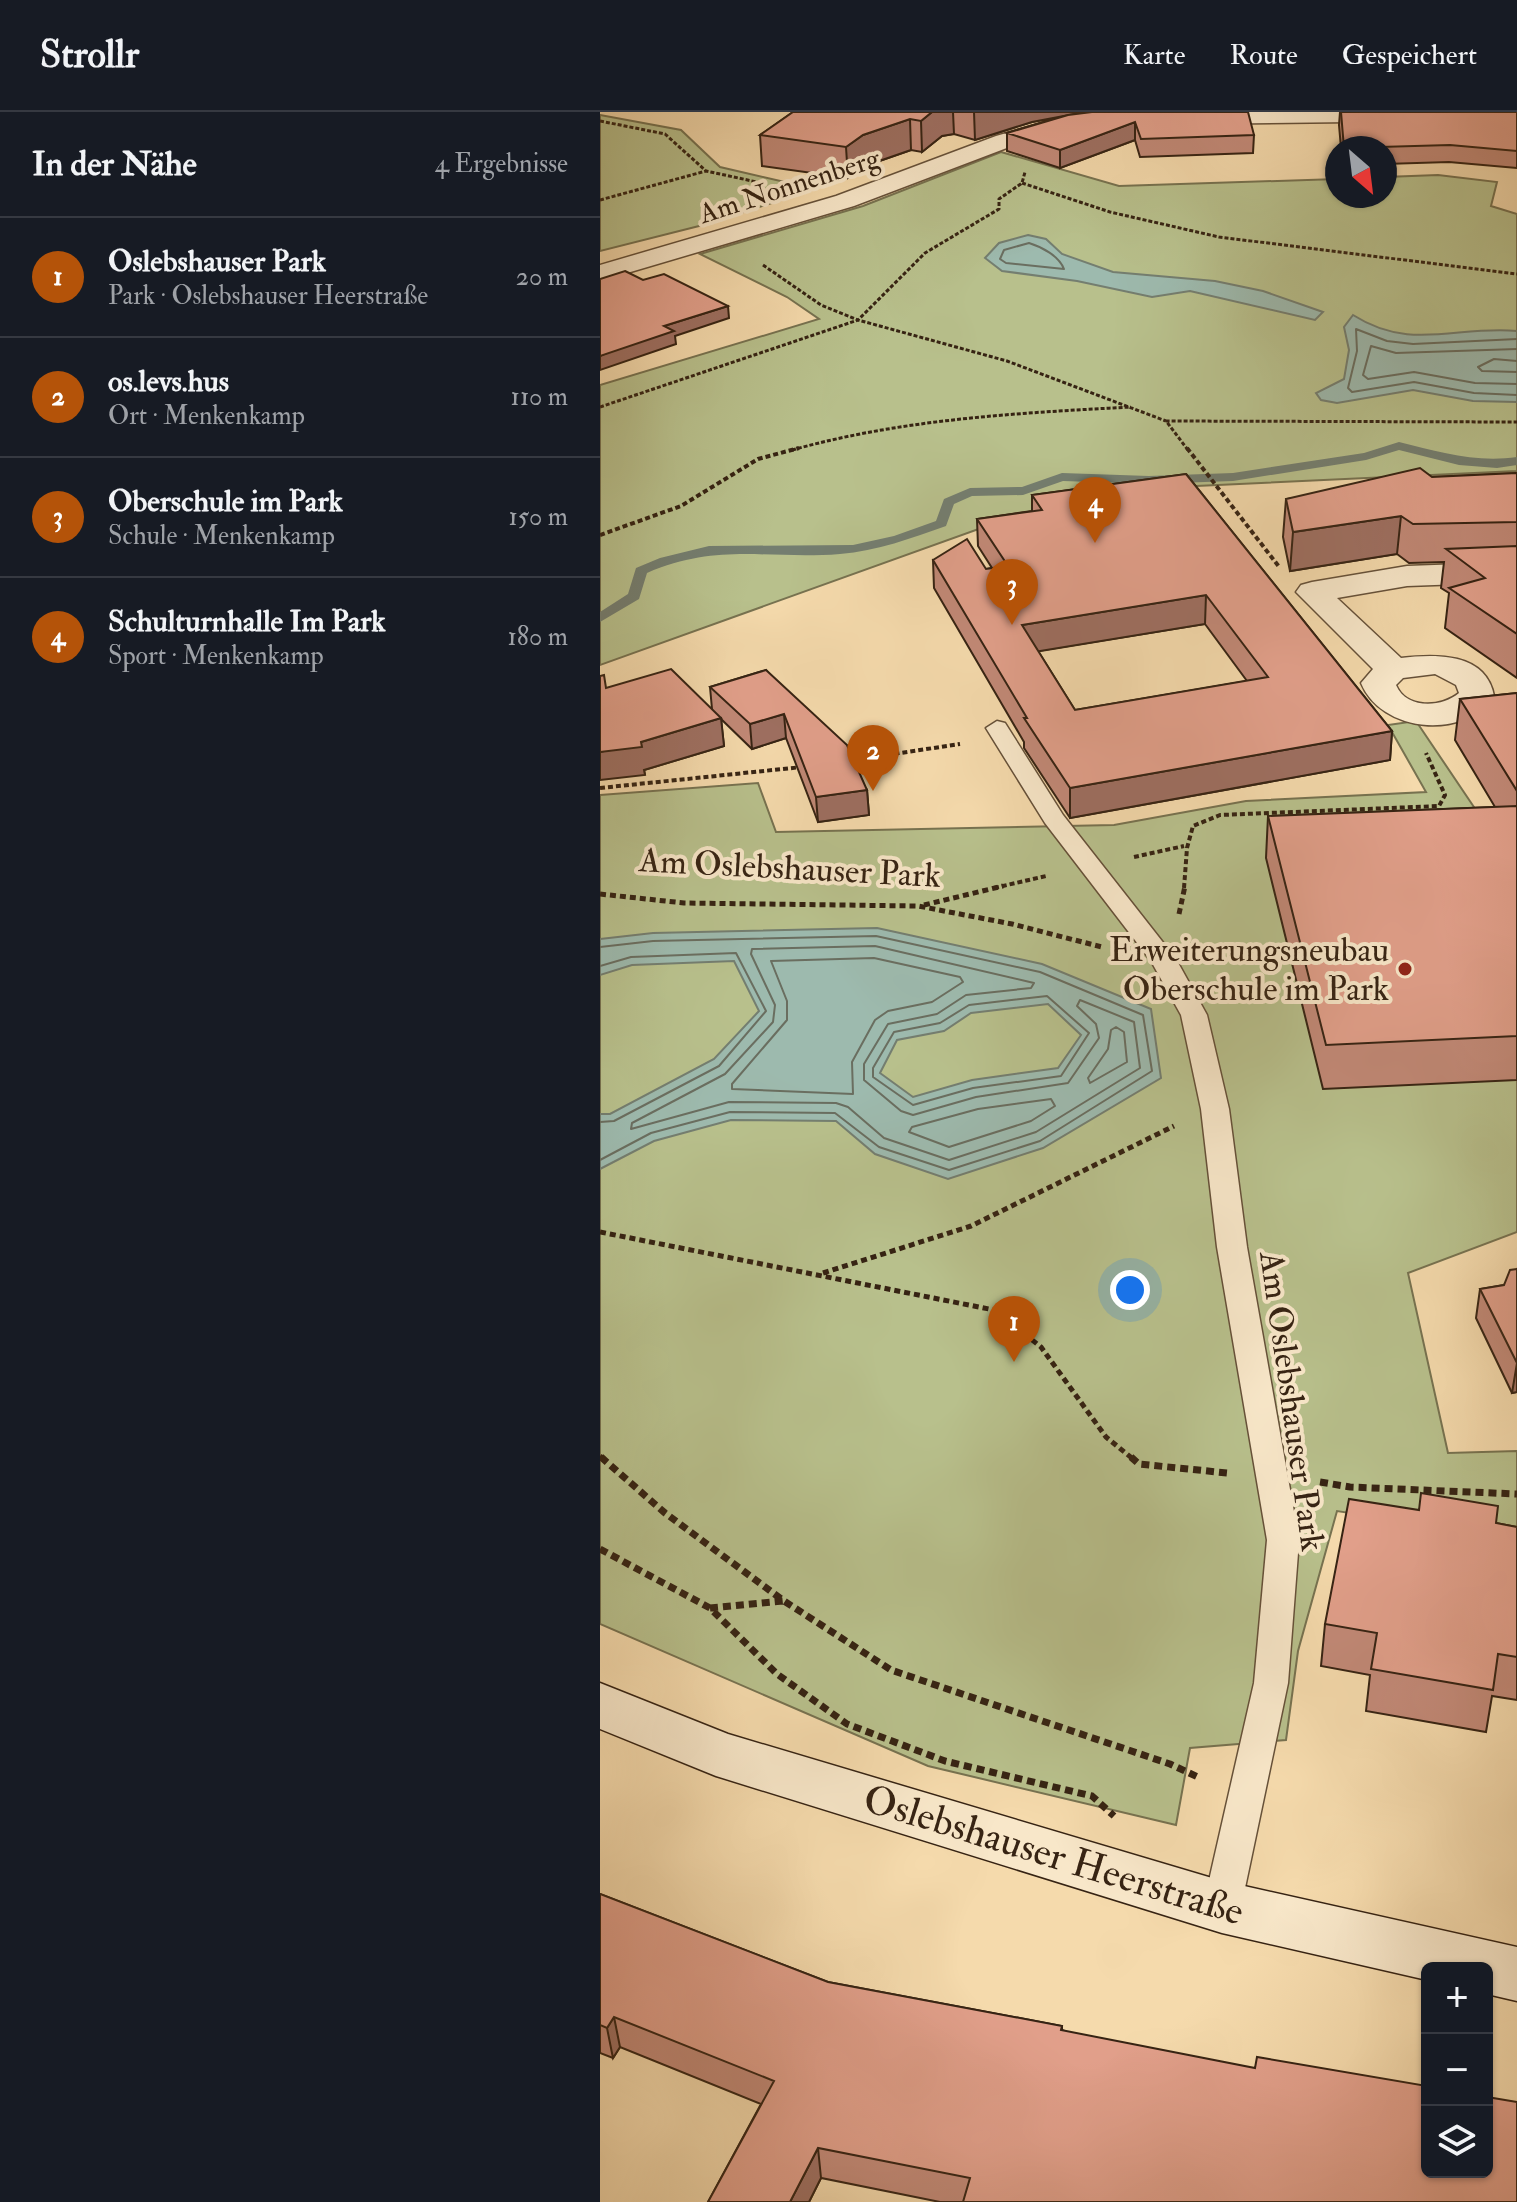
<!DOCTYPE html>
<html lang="de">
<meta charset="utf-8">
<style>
:root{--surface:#171b24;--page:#242831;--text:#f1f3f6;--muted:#9ea1a6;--line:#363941;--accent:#b45309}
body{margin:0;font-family:"IM FELL Double Pica",serif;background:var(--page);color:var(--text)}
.controls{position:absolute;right:24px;bottom:24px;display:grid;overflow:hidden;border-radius:12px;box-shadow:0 2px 6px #0004}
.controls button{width:72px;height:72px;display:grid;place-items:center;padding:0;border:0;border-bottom:2px solid var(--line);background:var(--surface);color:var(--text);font:40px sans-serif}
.compass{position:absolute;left:725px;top:24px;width:72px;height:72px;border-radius:50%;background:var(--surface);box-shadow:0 2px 6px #0004;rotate:152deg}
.you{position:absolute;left:530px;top:1178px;width:28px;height:28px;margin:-20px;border:6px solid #fff;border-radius:50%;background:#1a73e8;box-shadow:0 0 0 12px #1a73e833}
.badge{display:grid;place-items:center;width:52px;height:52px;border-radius:50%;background:var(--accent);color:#fff;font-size:26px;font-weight:700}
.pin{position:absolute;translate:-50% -66px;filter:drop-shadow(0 2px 4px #0008)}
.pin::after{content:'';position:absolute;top:42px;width:28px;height:24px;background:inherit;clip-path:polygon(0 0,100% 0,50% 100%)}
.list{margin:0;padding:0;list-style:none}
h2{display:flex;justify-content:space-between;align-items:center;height:104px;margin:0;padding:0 32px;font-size:34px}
h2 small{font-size:26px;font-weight:400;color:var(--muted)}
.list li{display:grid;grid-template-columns:52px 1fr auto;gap:24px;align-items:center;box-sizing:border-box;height:120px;padding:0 32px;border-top:2px solid var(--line)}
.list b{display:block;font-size:30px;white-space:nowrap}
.list p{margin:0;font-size:26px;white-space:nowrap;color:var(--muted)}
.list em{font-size:26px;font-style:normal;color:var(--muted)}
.icon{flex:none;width:44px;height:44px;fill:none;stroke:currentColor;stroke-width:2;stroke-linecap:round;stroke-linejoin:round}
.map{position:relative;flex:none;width:917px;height:2090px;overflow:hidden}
header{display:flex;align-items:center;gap:48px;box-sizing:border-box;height:112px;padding:0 40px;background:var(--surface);border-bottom:2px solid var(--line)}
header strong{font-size:38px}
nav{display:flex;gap:44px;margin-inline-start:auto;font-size:28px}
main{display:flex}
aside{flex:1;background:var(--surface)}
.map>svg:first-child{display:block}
.green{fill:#b8c08c;stroke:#777250;stroke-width:2}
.water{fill:#9dbaae;stroke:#747e70;stroke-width:2;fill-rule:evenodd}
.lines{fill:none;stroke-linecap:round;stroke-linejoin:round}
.shore{stroke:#6a6e60;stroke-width:2}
.stream{fill:#747e70;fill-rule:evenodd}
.lane-casing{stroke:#665139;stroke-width:3}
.street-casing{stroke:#665139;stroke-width:3}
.secondary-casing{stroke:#362313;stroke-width:3}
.path-far3{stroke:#362313;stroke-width:3;stroke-dasharray:4 2;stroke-linecap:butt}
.path-far2{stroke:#362313;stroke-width:4;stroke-dasharray:5 3;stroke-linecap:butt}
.path-far1{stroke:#362313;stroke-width:5;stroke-dasharray:6 4;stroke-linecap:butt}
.path{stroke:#362313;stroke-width:7;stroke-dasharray:8 5;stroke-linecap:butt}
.lane{fill:#f8e7c9;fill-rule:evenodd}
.street{fill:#f8e7c9;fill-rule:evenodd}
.secondary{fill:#f8e7c9;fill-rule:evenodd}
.wall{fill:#c28977;stroke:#362313;stroke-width:2;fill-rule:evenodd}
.shaded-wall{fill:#9e6f61;stroke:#362313;stroke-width:2}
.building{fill:#e19f8a;stroke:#362313;stroke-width:2;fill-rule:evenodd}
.poi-dot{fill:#8f2418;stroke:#f8e7c9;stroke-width:3}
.labels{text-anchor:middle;stroke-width:8;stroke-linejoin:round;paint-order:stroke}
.far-street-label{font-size:28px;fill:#362313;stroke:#f8e7c9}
.street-label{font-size:34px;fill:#362313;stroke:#f8e7c9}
.poi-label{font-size:34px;fill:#362313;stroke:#f8e7c9;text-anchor:end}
.near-street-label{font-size:40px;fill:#362313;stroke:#f8e7c9}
</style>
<header>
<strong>Strollr</strong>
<nav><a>Karte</a><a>Route</a><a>Gespeichert</a></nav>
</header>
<main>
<aside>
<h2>In der Nähe<small>4 Ergebnisse</small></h2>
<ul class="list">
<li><span class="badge">1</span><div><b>Oslebshauser Park</b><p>Park · Oslebshauser Heerstraße</p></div><em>20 m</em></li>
<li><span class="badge">2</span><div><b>os.levs.hus</b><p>Ort · Menkenkamp</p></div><em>110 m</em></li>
<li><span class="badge">3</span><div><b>Oberschule im Park</b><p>Schule · Menkenkamp</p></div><em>150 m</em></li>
<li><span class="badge">4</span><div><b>Schulturnhalle Im Park</b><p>Sport · Menkenkamp</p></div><em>180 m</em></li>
</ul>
</aside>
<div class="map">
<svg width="917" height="2090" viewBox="0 0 917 2090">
<rect width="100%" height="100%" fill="#f5daac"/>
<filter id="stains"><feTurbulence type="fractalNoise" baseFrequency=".0025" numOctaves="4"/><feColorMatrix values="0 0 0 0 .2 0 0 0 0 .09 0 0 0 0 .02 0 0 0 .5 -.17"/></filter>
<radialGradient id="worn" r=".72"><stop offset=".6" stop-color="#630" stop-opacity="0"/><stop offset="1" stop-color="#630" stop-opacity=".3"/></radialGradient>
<!-- green -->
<path class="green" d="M0,3l81,15 39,37 95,22 -108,35 -107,27z
M401,40l118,34 218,-7v17h48v-19l53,-2 59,7 -6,24 26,8v257l-321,15 -184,31 -412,148v-280l219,-66 -32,-22 -87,-43 163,-48z
M816,609l66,98 35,-2v415l-109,41 40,180 69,-2v87l-180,-27 -39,140 -12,89 -96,8 -14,77 -248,-59 -328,-142v-829l158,-12 18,49 338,-7 132,-24 180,-9 -38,-67z"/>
<!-- water -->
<path class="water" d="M428,123l18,4 16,15 51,18 102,9 48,10 60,21 -8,8 -125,-29 -38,6 -75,-16 -75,-10 -17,-13 14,-15z
M753,203c58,37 104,10 164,16v71l-44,-1 -60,-11 -76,13 -16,-3 -5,-7 28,-14 5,-29 -5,-23z
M277,816l165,36 109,45 10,69 -118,70 -95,31 -73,-25 -39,-33 -105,-1 -77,21 -54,28v-55h10l104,-55 45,-48 -25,-50 -102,4 -32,10v-36l53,-6zM448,892l33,31 -23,33 -86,12 -59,17 -33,-24 17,-33 47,-9 27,-18z"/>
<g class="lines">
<!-- shore -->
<path class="shore" d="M429,131c13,4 30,13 35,26l-58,-6 -6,-4 4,-9z
M917,227l-104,5 -26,-3 -31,-12 1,22 -9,37 4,4 62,-10 60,11 43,2
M917,237l-121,4 -25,-7 -8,29 5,4 46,-7 61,11 42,1
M917,249l-23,-2 -16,8 4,4 35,1
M275,834l159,37 -3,5 -65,7 -29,19 -49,10 -24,40v16l37,31 12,4 63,-18 92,-14 31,-45 -3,-14 -19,-18 3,-6 54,22 6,46 -104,64 -87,28 -65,-22 -36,-31 -12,-4 -107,-1 -98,27 1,-6 93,-49 48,-52 2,-17 -24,-51 1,-5z
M0,835l53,-6 223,-5 164,36 103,43 9,56 -112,70 -91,29 -70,-23 -44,-34 -105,-1 -79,21 -51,27
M274,846l86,19 3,5 -31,20 -44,9 -13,9 -23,42 1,32 -121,-5v-5l55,-64v-19l-16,-40z
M0,854l31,-9 105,-4 30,58 -47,55 -105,55 -14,1
M447,884l42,37 -28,43 -88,12 -60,17 -40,-28v-9l21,-36 46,-9 29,-18z
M516,915l8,5 3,30 -37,21 -2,-5 20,-29 3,-19z
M451,987l4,7 -24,15 -82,26 -40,-15 3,-5 66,-18z"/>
<!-- stream -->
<path class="stream" d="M799,330c40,10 77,21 118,15v8l-20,3 -38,-3 -60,-15 -33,10 -133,21 -84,3 -86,-3 -40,14 -51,1 -18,8 -8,22c-34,12 -69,25 -106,28 -72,6 -121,-12 -193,19l-8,26 -39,23v-10l28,-18 8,-26 24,-10 49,-12 144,-1 41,-9 42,-15 8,-22 26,-11 52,-1 40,-14 87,3 84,-3 131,-20z"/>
<!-- lane casing -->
<g class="lane-casing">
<path id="lane" d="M397,609l8,2 58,92 113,144 31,56 22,94 18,138 52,293 -11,143 -47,224 -6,12 -13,4 -13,-4 -6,-12 51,-224 13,-143 -50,-293 -16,-138 -20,-94 -30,-54 -106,-138 -59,-95z"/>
</g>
<!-- street casing -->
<g class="street-casing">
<path id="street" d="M583,0h334v8l-327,4 -11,-7z
M466,4l11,7 -3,5 -62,18 -158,60 -254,75v-16l236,-69 160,-60z
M917,450v20l-110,4 -70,12 64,60c34,-4 85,-6 93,38 -31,45 -113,36 -133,-13l12,-14 -77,-77 5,-7 11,-3 95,-16zM835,562l21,11 3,8c-18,15 -53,16 -63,-8l7,-7z"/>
</g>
<!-- secondary casing -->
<g class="secondary-casing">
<path id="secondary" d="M0,1571l128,51 494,147 295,66v54l-30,-7v-26h-60v12l-205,-47 -506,-157 -116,-47z"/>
</g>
<!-- path-far3 -->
<path class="path-far3" d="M0,9l65,13 41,37 60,13
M422,71l88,29 109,25 298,37
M0,88l106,-29
M163,153l58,40 37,15 149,41 159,60
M0,295l258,-87 67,-67 74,-44v-10l23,-16 3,-11
M192,338c111,-31 225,-37 339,-43
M588,338l-22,-29 351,1"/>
<!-- path-far2 -->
<path class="path-far2" d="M587,336l93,120
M0,423l81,-29 77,-47 41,-11
M247,649l113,-17
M0,676l202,-21
M534,745l50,-11
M394,776l52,-12
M584,776l3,-40 6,-22 27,-11 219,-9 6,-11 -19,-42"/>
<!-- path-far1 -->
<path class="path-far1" d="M0,782l84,9 234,3 94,18 90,23
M324,793l79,-19
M579,802l6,-28
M0,1120l394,78 47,37 65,90 27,22
M223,1161l148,-47 203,-100
M0,1344l4,3"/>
<!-- path -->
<path class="path" d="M1,1345l64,56 119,88 107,69 279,94 30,14
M531,1345l8,7 88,9
M720,1370l30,5 167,7
M0,1437l110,59 67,66 70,50 98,37 147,35 22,20
M110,1496l73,-7"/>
<!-- lane -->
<use href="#lane" class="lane"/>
<!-- street -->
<use href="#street" class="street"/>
<!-- secondary -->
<use href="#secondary" class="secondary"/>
</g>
<!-- wall -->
<path class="wall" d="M193,0h292l-13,2 182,21 -1,18 -113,4 -5,-17 -75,28 -53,-17v-18l57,-17 -32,6 -57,18 -21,-6 -12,2 -20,16 -11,-2 -46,16 -17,12 -86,-12 -2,-31z
M740,0h177v56l-68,-6 -64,2v-16h-44l-2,-23z
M917,361v205l-72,-50 4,-35 -8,-5 3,-26 -35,1 -12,-9 -107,17 -7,-34 3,-38 146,-22z
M586,362l206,257 -2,29 -320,58 -46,-70v-6l-90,-154 -1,-28 53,9 6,-1 -14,-22 -1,-27 55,-8v-16zM605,512l42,57 -172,29 -37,-59z
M166,558l101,120 2,25 -51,7 -32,-84 -34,11 -31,-30 3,27 -80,24 1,5 -39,-87 106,21 -2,-22z
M917,581v387l-194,9 -57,-231 2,-42 227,-9 -40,-67 5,-41z
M917,1157v123l-5,1 -36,-75 4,-29 24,-4z
M896,1411l21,4v173l-25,-4 -6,36 -120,-21 4,-36 -49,-9 4,-42z
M0,1782l228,88 234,44v4l455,172h-577l-119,-24 -12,24h-101l53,-98 -141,-57 -7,11 -13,-5z"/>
<!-- shaded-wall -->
<path class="shaded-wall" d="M332,0h21l1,22 -12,2 -20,16 -1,-31z
M374,0h111l-53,10 -57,18z
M310,7l1,31 -46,16 -17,12 -2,-31 17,-12z
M535,10v18l-75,28v-18z
M128,194l1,12 -54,18 1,8 -76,26v-14l64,-30z
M801,404l-4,38 -107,17 3,-39z
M606,483l-1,29 -183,30v-29z
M184,602l2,24 -34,11 -2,-25z
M121,606l3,28 -80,24 1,5 -45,5v-28l41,-10z
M792,619l-2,29 -320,58v-30z
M267,678l2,25 -51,7 -2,-25z
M917,1251v29l-5,1z
M14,1905l6,30 -7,11 -6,-30z
M218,2036l3,30 -12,24h-19z"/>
<!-- building -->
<path class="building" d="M193,0h139l-11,9 -11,-2 -47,16 -17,12 -86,-12z
M492,0h156l6,23 -113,4 -6,-17 -75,28 -53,-17 61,-18z
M741,0h176v39l-67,-6 -106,3z
M25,159l18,9 21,-6 64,32 -64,20 10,5 -74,25v-77z
M820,356l12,9 85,-4v49l-104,2 -12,-8 -108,16 -7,-33z
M586,362l206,257 -322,57 -46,-70h3l-94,-158 34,-21 19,30 22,-3 -31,-47 65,-9 -10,-15zM606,483l62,82 -193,33 -53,-85z
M917,434v88l-68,-46 36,-10 -39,-29z
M71,557l50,49 -80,24 1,5 -42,5v-76l4,-1 2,13z
M166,558l81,75 20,45 -51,7 -32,-83 -34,10 -40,-37z
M917,581v98l-57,-92z
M917,694v230l-191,9 -58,-229z
M917,1157v94l-37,-74 24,-4 6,-15z
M821,1381l77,13 -2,17 21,4v130l-19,-3 -5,36 -122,-21 6,-36 -52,-9 24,-125 70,11z
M0,1782l228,88 234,44 -1,4 194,38 2,-11 170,29v86h60v-75l30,5v100h-554l7,-24 -152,-30 -28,54h-82l66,-121 -160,-64 -7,11 -7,-3z"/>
<!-- markers -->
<circle class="poi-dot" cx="805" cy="857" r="8"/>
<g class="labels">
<!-- far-street labels -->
<g class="far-street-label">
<text transform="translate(189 73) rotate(-18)" y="10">Am Nonnenberg</text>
</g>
<!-- street labels -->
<g class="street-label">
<text transform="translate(190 755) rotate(3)" y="12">Am Oslebshauser Park</text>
<text transform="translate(693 1289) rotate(82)" y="12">Am Oslebshauser Park</text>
</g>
<!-- poi labels -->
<g class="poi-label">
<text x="789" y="849">Erweiterungsneubau<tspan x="789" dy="39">Oberschule im Park</tspan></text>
</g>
<!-- near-street labels -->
<g class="near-street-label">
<text transform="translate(454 1742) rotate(17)" y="14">Oslebshauser Heerstraße</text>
</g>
</g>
<rect width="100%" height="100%" filter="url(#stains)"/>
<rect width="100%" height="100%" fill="url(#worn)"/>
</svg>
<div class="controls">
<button>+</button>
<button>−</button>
<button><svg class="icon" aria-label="layers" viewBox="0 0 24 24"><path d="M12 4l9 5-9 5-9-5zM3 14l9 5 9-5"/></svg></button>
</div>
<svg class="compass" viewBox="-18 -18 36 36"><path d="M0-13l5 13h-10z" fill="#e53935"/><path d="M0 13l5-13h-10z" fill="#9ea1a6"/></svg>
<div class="you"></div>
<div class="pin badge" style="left:414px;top:1250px">1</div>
<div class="pin badge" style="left:273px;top:679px">2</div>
<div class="pin badge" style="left:412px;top:513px">3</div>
<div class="pin badge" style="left:495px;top:431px">4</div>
</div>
</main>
